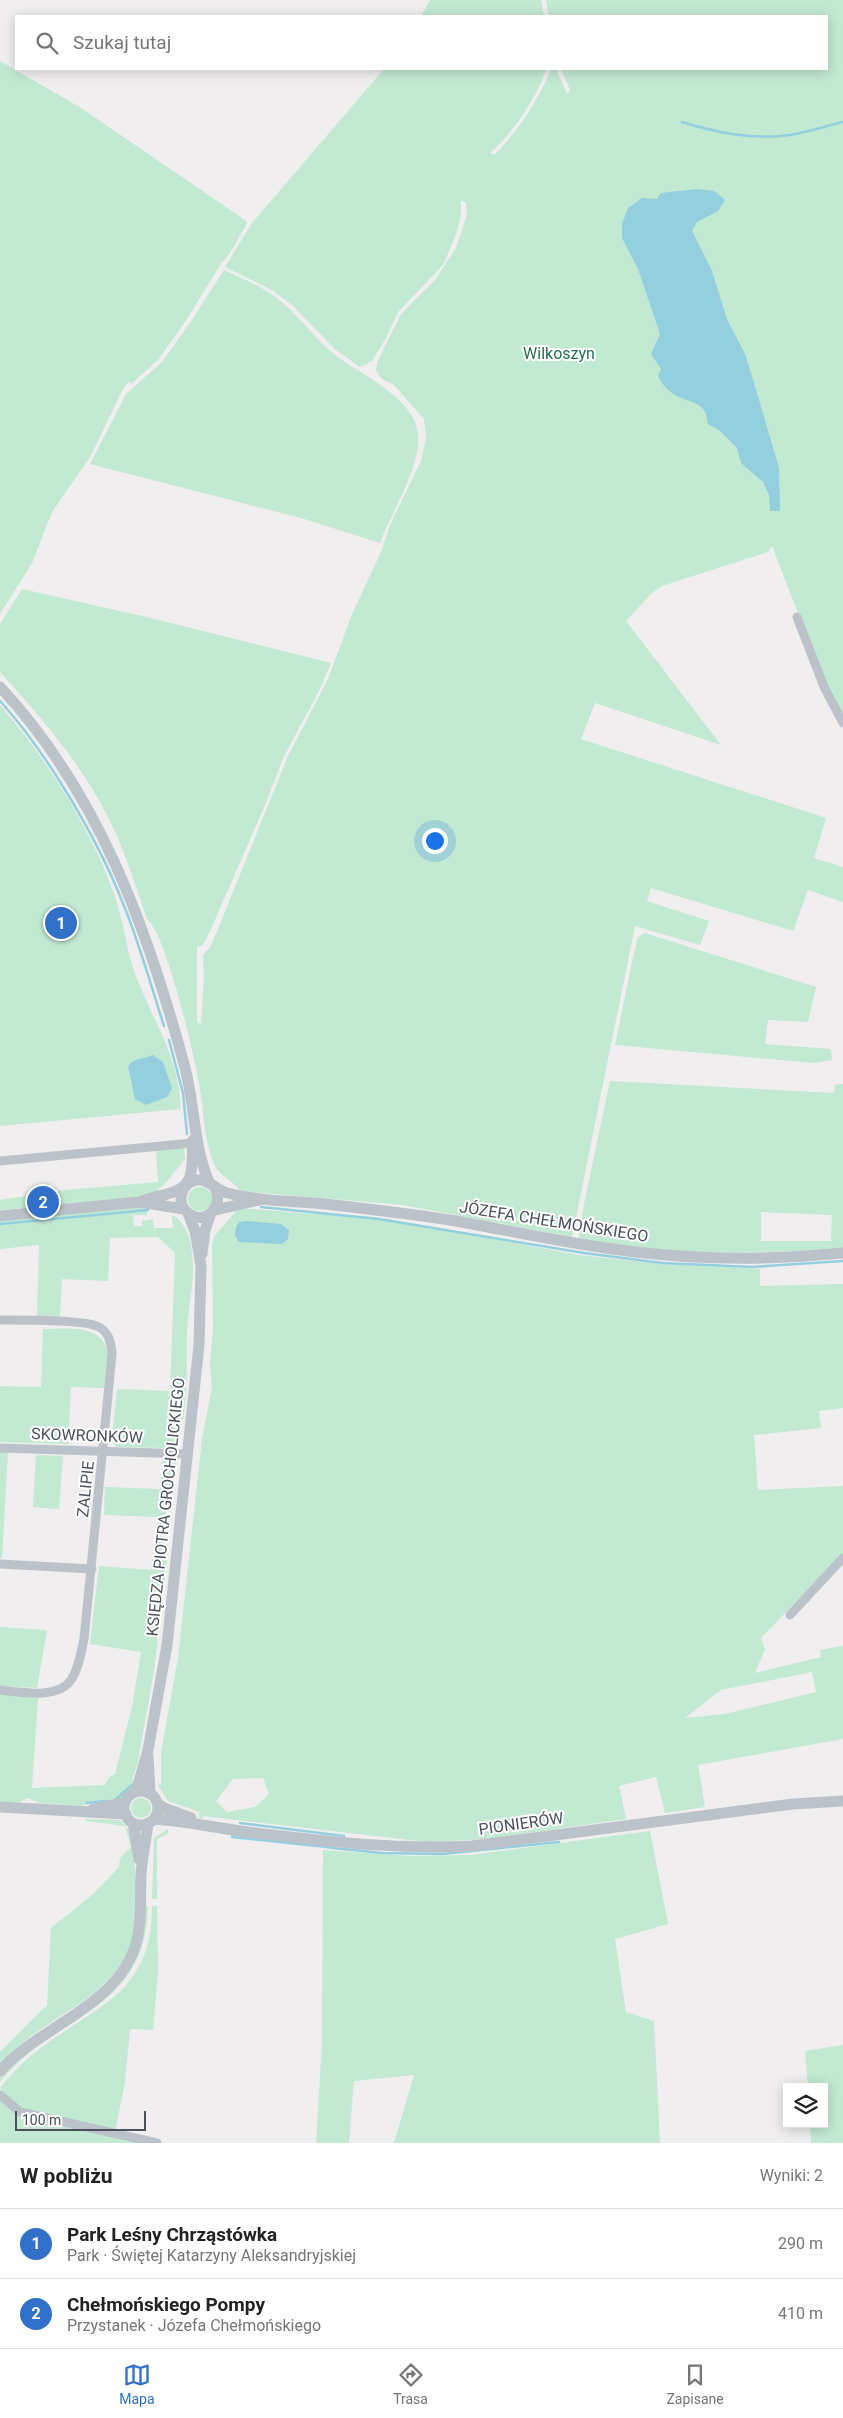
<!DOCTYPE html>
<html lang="pl">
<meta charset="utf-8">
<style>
:root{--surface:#fff;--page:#f2f2f2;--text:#222;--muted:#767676;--line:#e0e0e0;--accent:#3070c9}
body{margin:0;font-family:Roboto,sans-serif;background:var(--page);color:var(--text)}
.controls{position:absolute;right:15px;bottom:15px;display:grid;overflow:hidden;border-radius:0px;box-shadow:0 2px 12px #0003}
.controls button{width:45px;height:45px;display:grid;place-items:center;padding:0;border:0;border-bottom:1px solid var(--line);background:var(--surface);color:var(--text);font:25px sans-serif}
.scale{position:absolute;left:15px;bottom:12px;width:131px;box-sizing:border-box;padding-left:5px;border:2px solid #495159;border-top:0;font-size:14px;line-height:18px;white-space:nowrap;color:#495159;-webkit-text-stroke:4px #fff;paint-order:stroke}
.you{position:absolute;left:434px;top:840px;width:18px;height:18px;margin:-12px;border:4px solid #fff;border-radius:50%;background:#1a73e8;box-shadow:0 0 0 8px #1a73e833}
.badge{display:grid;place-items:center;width:32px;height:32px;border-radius:50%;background:var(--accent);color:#fff;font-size:16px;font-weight:700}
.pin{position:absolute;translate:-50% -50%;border:2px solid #fff;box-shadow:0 1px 5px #0006}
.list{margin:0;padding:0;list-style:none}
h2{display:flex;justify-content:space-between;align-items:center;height:65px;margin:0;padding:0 20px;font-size:21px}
h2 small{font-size:16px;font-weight:400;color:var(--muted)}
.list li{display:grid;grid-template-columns:32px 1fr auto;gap:15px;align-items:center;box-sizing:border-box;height:70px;padding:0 20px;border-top:1px solid var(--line)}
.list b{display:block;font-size:19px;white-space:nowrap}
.list p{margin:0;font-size:16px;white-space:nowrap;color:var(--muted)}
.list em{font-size:16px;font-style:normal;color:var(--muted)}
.icon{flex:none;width:28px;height:28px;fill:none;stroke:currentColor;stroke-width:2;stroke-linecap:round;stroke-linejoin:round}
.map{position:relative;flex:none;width:843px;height:2143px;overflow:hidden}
.search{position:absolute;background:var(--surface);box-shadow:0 2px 12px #0003;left:15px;right:15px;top:15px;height:55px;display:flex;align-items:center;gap:12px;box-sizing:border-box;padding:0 18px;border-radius:0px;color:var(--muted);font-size:19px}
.sheet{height:205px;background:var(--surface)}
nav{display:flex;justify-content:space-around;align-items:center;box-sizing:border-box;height:70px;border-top:1px solid var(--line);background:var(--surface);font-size:14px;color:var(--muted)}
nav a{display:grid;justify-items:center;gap:2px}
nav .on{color:var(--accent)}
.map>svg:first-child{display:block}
.green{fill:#c2e9d2;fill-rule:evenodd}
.water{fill:#94cfe0}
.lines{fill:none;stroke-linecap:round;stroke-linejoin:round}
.stream{stroke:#94cfe0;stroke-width:2.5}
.minor{stroke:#bbc2c9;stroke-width:9}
.tertiary{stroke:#bbc2c9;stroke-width:11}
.labels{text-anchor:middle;stroke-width:4;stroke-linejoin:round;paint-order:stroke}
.park-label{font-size:16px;fill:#22714b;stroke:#fff}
.street-label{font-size:16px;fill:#495159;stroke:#fff}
</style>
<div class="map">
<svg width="843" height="2143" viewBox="0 0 843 2143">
<rect width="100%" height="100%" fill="#f0eeee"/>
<!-- green -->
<path class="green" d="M430,0h111l3,16h-123z
M546,0h297v718l-10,-15 -61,-157 -4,6 -106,34 -10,7 -26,28 95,124 -126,-42 -14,36 245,79 -12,40 29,9v35l-35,-12 -15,41 -142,-43 -4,13 62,20 -9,24 -65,-19 -63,311 -169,-32 -163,-14c-6,-10 -21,-15 -26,-27 -10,-24 -10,-50 -14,-75 -5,-31 -33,-153 -53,-170 -12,-35 -23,-71 -40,-104 -28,-54 -66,-98 -107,-143v-48l22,-35 120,27 189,47 -13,30 -34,63 -19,49 -54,124 -8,16 -6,2v75l4,3 3,-48 -1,-22 8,-9 77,-190 40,-77 24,-65 29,-62 9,-27 31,-64 5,-23 -2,-19 -30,-34 -13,-7 -5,-8 2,-10 23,-46 34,-34 21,-32 11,-33 -1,-13 -5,-1v14l-5,20 -13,30 -45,47 -12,26 -14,23 -12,6 -24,-17 -44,-45 -20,-15 -47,-23 27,-44 132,-154h162c-8,27 -34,65 -56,84l4,2c24,-23 45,-56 57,-86h5l11,25 3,-4 -9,-21h266v-53h-278z
M0,61l81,47 164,112 2,3 -17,30 -10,12 -35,57 -27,38 -27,24 -2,-3 -7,10 -32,66 -38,55 -20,51 -32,51z
M224,270c15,7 33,14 47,24 25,16 40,42 63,60 25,20 80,43 84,79 4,32 -26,78 -38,110l-79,-25 -211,-54 36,-70 36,-32 30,-42z
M0,705c46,53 94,128 116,195 9,27 11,57 23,84 15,36 44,85 41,125l-180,17z
M645,933l171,54 -8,35 -40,-2 -3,24 66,5 1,11 -18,3 -199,-18 20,-97 3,-11z
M610,1081l224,12 1,-8 8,-1v164c-88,7 -176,7 -264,-9l5,-35zM761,1212l71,3 -1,26h-70z
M184,1148l1,11 -23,28 -4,1 -1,8 -157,14v-10l65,-10 93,-8 -2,-32z
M188 1199a12 12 0 1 1 24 0a12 12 0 1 1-24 0Z
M142,1206l5,2v7h-14l1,11h8v-5l11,-2 1,9h19l-1,-12h2c12,8 16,23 18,36 4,28 -4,54 -5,81 -1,26 4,97 -17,115l-54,-1 -4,-6 5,-52 53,2 5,-138 -17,-16 -48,1 -2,43 -46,-2 -2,37h-23l2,-71 -39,4v-29z
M239,1208l154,12 186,35 82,9 99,5v17l83,-2v124l-24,3 2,17 -67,7 4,55 85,-4v67l-82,85 4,11 -10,24 66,-16 -1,-7 23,-4v93l-145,26 7,42 -40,6 -9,-36 -37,9 7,33 -140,20 -59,3 -224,-26 -1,3 -4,-1 2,-6 -32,-11 -10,-16 3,-1v-32l17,-94 24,-219 10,-52 -2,-23 3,-35 -1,-86 3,-8zM812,1672l4,20 -91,22 -40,4 36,-28zM263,1778l6,16 -14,13 -28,5 -11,-11 17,-22z
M43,1329c21,0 60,-6 64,23 2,11 -2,25 -3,36l-33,-1 -3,57 -68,-2v-56l41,1z
M0,1452h8l-6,106h-2z
M36,1455l27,1 -4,53 -26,-2z
M163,1456l13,3 1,6 -12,50v10l-4,14 7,10 -14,122 -16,91 -6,18 2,3 -2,5 -9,9 -43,9 -40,-3 -12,-5 -8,4h-20v-109l36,3 2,3 -6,89 73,-3 4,-8 6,-3 17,-67 9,-55 -51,-8 9,-78 52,4 7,-53 -54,-2 1,-28 55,2z
M0,1627l47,3 -10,58 -37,-2z
M131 1808a10 10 0 1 1 20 0a10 10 0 1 1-20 0Z
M86,1819l33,1c14,7 16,34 16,48 2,27 4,59 -7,83 -17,37 -52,54 -84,76 -16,10 -30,23 -44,36v-12c17,-14 29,-31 47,-45l4,-78 42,-34 26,-27 1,-9 11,-11 -6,-21 -39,-5z
M168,1829v5l-11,5v60h-5l2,-61z
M650,1831l18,93 -53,15 11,73 28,9 6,122h-266l20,-68 -60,6 -5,62h-33l6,-100 1,-193 88,6 60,-1z
M148,1906c-2,107 -93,107 -148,176v-4l11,-13 106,-78 15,-22 13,-58z
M152,1906h5l1,64 -5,60 -23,-1 -5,53 -10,50 -58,-12 -43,-14 -14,-18c11,-14 24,-27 38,-38 59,-45 114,-56 114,-144z
M843,2045v98h-32l-1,-19h14v-37h-16l-3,-36z
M0,2099l10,10 135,34h-145z"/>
<!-- water -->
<path class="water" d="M698,189l16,2 11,9 -7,11 -21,11 -5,9 20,40 15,48 18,35 7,22 27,92 1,43h-10l-1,-16 -6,-13 -22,-19 -4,-15 -18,-18 -11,-6c-1,-3 -1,-9 -3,-12 -8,-16 -33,-7 -47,-36l3,-7 -10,-15 9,-20 -22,-65 -16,-31v-14l6,-16 14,-10 15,1 4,-6z
M153,1055l10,7 9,26 -5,9 -21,8 -11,-6 -7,-33 5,-5z
M246,1221l35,3 8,6 -1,9 -6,5 -43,-2 -4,-6 1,-9 3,-5z"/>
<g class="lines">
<!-- stream -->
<path class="stream" d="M682,122c36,11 71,18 108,13 18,-3 36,-9 53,-13
M0,701c48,53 98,138 124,205 16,39 27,80 40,120
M169,1040l14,53 4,41
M261,1207l118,12 205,34 78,10 90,4 91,-6
M0,1224l148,-14
M116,1799l16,-14
M87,1803l18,-2
M240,1823l104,13
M232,1837l85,9
M319,1846l22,3
M343,1849l39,4 61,1 116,-12"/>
<!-- minor -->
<path class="minor" d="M797,617l27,70 19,36
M0,1161l193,-18
M0,1320c19,0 85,-1 99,7 10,5 12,16 13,27l-28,285c-3,13 -5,29 -13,41 -14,20 -51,12 -71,10
M0,1448l187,6
M0,1564l92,5
M790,1615l53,-57
M0,2095l20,17 137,31"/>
<!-- tertiary -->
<path class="tertiary" d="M0,687c98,105 147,240 184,377 11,39 9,81 25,118
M214,1186c12,20 -9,42 -27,26 -11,-10 -6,-29 9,-32 12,-2 20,10 31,13 32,8 65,8 98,11 44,5 87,10 131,17 60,11 119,24 179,31 69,8 139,8 208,1
M140,1202c19,-9 47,-5 51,-30 2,-11 1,-21 2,-32
M215,1210l44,-10
M0,1216l139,-14 45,7
M202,1254l3,-24 6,-17
M148,1756l2,38
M124 1808a17 17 0 1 1 34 0a17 17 0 1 1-34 0Z
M136,1792l12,-42 19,-105 32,-300 2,-79 -6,-35 -7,-18
M157,1803l7,5 27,10
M0,1807l126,7
M93,1809l32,-7
M154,1819c31,2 62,9 94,13 74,9 149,18 224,14l321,-42 50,-3
M133,1823l6,36
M0,2071c42,-47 120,-65 137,-131 5,-22 3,-43 4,-65 1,-17 5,-35 7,-52"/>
</g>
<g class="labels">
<!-- park labels -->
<g class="park-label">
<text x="559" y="359">Wilkoszyn</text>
</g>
<!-- street labels -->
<g class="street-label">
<text transform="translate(554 1221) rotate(9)" y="6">JÓZEFA CHEŁMOŃSKIEGO</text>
<text transform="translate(87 1435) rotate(2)" y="6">SKOWRONKÓW</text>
<text transform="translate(85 1489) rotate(-84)" y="6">ZALIPIE</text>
<text transform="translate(165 1507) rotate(-84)" y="6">KSIĘDZA PIOTRA GROCHOLICKIEGO</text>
<text transform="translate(521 1823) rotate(-8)" y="6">PIONIERÓW</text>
</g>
</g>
</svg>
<div class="controls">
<button><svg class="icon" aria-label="layers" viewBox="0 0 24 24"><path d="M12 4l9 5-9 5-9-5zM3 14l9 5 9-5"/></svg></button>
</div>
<div class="scale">100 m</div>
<div class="you"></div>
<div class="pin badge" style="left:61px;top:923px">1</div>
<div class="pin badge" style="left:43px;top:1202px">2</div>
<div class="search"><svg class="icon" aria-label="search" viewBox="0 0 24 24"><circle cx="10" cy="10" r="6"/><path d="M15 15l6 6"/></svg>Szukaj tutaj</div>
</div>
<section class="sheet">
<h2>W pobliżu<small>Wyniki: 2</small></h2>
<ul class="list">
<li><span class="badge">1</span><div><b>Park Leśny Chrząstówka</b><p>Park · Świętej Katarzyny Aleksandryjskiej</p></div><em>290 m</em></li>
<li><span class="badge">2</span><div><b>Chełmońskiego Pompy</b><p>Przystanek · Józefa Chełmońskiego</p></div><em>410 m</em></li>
</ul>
</section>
<nav>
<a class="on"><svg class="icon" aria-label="map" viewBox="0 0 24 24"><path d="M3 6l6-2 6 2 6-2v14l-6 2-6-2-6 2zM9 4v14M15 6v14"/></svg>Mapa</a>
<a><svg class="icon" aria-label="directions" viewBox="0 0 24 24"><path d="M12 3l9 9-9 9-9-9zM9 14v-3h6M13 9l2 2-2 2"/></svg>Trasa</a>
<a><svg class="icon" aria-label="saved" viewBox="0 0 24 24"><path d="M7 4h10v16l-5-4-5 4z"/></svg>Zapisane</a>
</nav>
